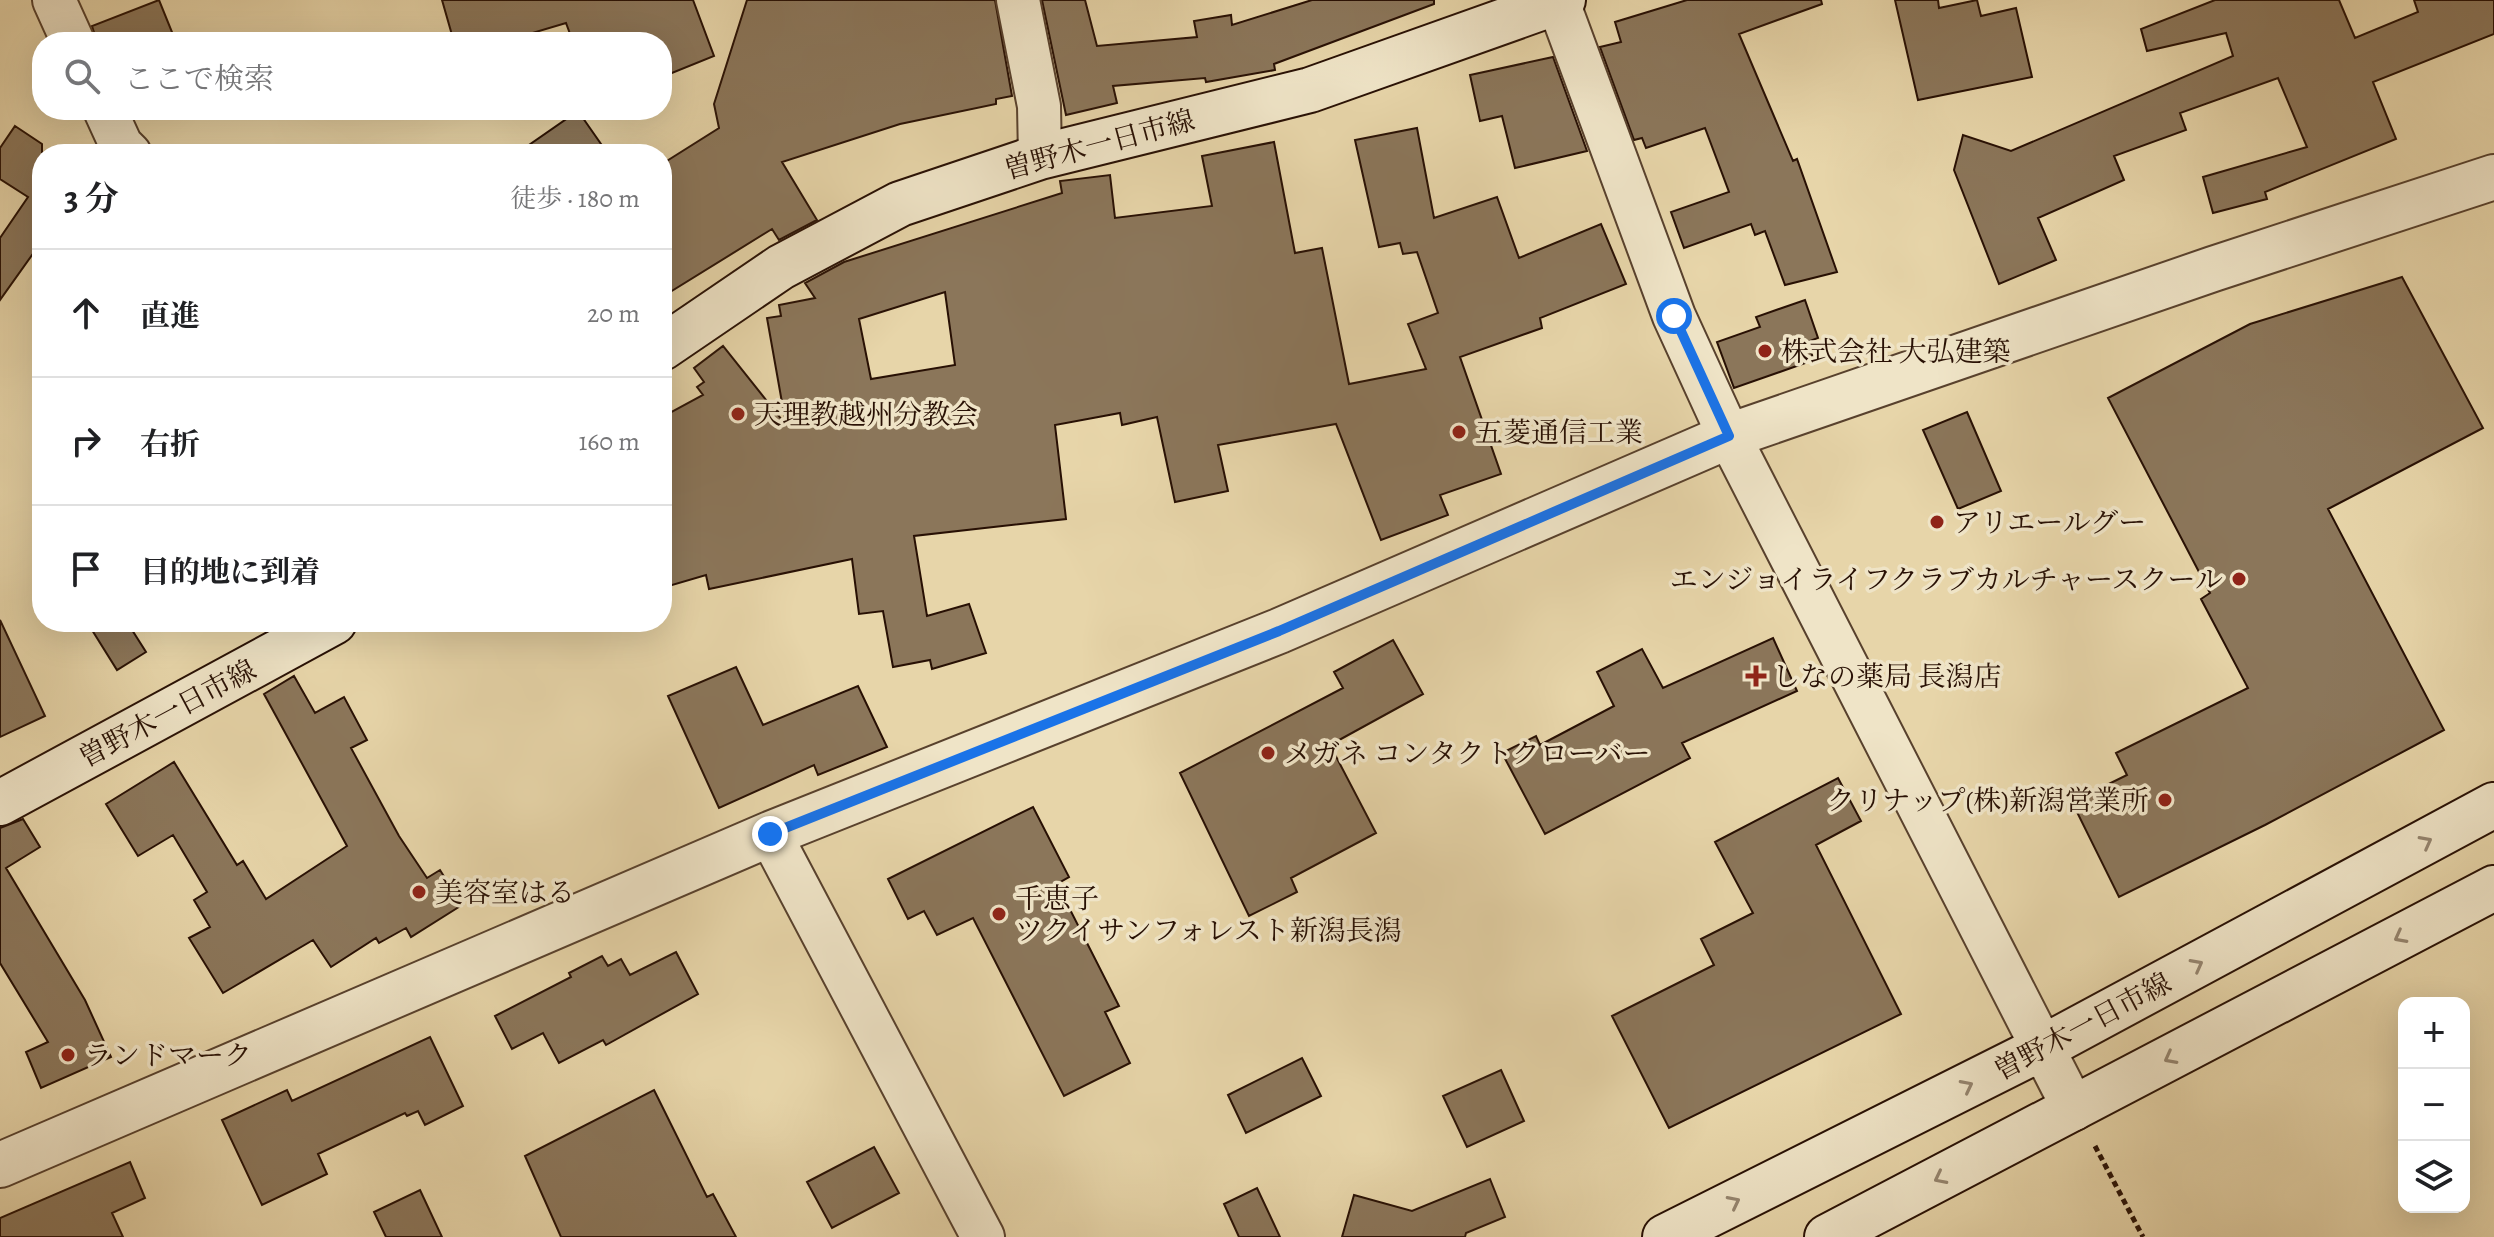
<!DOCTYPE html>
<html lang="ja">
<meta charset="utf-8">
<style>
:root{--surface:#fff;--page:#f2f2f2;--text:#202124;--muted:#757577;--line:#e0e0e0}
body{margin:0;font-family:Alegreya,"Noto Serif JP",serif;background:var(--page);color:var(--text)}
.controls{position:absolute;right:24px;bottom:24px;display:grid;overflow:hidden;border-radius:16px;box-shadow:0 8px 32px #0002}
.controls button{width:72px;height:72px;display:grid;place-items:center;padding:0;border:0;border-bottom:2px solid var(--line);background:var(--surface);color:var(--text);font:40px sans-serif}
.stop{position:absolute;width:24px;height:24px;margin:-18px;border:6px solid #1a73e8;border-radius:50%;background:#fff}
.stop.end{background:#1a73e8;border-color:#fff;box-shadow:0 2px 8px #0008}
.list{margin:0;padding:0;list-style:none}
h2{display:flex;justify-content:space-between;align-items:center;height:104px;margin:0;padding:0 32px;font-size:34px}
h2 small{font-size:26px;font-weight:400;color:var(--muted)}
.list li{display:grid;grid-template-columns:52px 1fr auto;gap:24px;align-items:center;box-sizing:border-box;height:128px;padding:0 32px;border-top:2px solid var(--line)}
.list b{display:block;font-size:30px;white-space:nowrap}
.list em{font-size:26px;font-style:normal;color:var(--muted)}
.icon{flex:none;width:44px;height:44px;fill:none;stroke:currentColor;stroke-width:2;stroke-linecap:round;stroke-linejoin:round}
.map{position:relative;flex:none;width:2494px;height:1237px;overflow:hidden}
.search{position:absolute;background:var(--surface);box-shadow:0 8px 32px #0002;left:32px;top:32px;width:640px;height:88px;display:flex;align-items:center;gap:20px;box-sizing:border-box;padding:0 28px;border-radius:32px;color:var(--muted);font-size:30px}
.panel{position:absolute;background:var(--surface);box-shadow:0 8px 32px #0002;left:32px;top:144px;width:640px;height:488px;border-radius:32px}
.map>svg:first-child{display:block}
.building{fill:#8b765a;stroke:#281004;stroke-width:2;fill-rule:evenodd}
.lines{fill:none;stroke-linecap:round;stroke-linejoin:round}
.minor-casing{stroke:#58412d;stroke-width:46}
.tertiary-casing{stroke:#58412d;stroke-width:48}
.secondary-casing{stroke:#281004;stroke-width:48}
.path{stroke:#281004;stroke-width:5;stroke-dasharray:6 4;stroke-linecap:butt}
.minor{stroke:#efe4c7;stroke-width:42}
.tertiary{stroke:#efe4c7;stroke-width:44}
.secondary{stroke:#efe4c7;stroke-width:44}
.oneway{stroke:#95856f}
.route{stroke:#1a73e8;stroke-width:10}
.poi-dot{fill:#8f2418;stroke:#efe4c7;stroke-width:3}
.labels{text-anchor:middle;stroke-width:7;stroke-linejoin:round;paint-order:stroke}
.street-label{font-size:28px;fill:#281004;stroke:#efe4c7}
.poi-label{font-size:28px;fill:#281004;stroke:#efe4c7;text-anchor:start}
</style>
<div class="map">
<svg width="2494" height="1237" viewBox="0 0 2494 1237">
<rect width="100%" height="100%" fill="#e7d5a9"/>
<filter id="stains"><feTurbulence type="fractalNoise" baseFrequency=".0025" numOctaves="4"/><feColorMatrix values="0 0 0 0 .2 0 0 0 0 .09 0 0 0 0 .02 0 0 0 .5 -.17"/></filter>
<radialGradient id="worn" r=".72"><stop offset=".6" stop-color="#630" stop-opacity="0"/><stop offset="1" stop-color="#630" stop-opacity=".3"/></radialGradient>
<!-- building -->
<path class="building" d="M159,0l17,42h-79l-5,-16z
M442,0h251l21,56 -52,21v-35h-89l-7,-19 -64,19h-48z
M747,0h248l17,96 -16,3v5l-96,20 -118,38 35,58 -38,20 -7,-11 -110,68v-133l57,-36 -5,-24z
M1042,0h43l12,46 100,-9 -3,-16 37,-6 1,10 80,-25h122v4l-160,60 1,6 -69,12 -1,-4 -92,8 4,17 -51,12z
M1687,0h134l1,4 -83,30 54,127 4,-2 40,113 -52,13 -20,-54 -10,4 -4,-11 -67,24 -13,-36 58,-20 -24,-64 -59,20 -4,-10 -8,2 -34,-93 21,-5 -6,-20z
M1895,0h43l1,8 38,-8 4,16 35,-8 16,69 -114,23z
M2215,0h124l16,38 63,-26 -4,-12h80v34l-121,48 23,57 -131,53 2,7 -54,14 -10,-36 104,-30 -29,-69 -98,35 6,17 -72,26 10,24 -86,38 18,42 -57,24 -45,-114 9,-35 48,16 222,-95 -7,-23 -79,18 -6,-22z
M1553,57l34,94 -72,17 -13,-52 -22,5 -10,-46z
M578,111l30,43h-92z
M15,126l27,18v97l-42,59v-62l28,-41 -28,-18v-31z
M1417,128l17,90 63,-21 22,61 82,-34 25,60 -86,34 2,10 -82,29 41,117 -61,21 8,20 -67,25 -45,-116 -118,21 10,46 -53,11 -18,-85 -35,8 -2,-12 -65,12 11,94 -152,17 13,80 42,-12 17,49 -54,16 -2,-9 -37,7 -10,-56 -24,3 -7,-55 -143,30 -3,-14 -44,13v-171l41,-22 -6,-8 7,-5 -10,-14 29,-22 63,79 -19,-107 14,-2 -2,-11 36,-7 -10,-15 39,-21 218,-69 -2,-12 50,-6 5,43 97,-12 -10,-50 72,-14 21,111 27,-5 27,136 77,-15 -18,-45 30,-11 -21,-61 -14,2 -3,-11 -21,4 -24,-107zM945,292l10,73 -84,14 -12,-60z
M2402,277l81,151 -155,81 116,221 -179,95 -146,72 -47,-95 55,-27 -11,-22 132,-65 -47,-89 9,-6 -102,-195 142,-74z
M1805,300l13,38 -11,4 7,18 -80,28 -17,-46 43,-15 -4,-10z
M1967,412l34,79 -43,18 -35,-79z
M0,620l45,96 -45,21z
M87,622h40l19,30 -29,18z
M1773,638l24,53 -115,52 8,15 -145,76 -43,-81 34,-17 4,9 74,-39 -17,-34 45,-23 21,39z
M1393,640l30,54 -93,51 46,88 -85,45 6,14 -48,24 -69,-143 163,-85 -9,-16z
M736,667l27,58 95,-39 29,61 -69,28 -4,-10 -95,43 -51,-112z
M294,676l21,37 29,-16 23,43 -16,8 48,88 28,42 13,-8 22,35 -51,32 -5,-9 -27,15 -3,-5 -45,29 -18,-27 -90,53 -34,-55 21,-11 -16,-27 13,-8 -34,-57 -35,21 -32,-52 68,-42 63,103 6,-4 23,38 81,-53 -83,-152z
M1838,778l23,43 -45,24 85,169 -232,114 -57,-112 102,-51 -13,-26 52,-26 -38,-71z
M1033,807l36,70 -12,7 62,122 -14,6 25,51 -66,33 -91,-178 -36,17 -13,-24 -16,8 -20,-40z
M23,819l17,28 -34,21 79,132 26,57 -70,31 -15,-36 22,-10 -48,-79v-135z
M676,952l22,42 -92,51 -3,-5 -44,23 -16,-30 -31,16 -17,-33 76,-39 -2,-4 33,-17 6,10 13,-7 9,16z
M430,1037l33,69 -38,19 -7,-14 -11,5 -2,-3 -87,41 9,20 -65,31 -40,-85 65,-30 5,11z
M1302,1058l19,38 -75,37 -18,-38z
M1501,1070l23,51 -57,26 -24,-51z
M654,1090l53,107 6,-3 23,43h-175l-36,-81z
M874,1147l25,46 -67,35 -25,-46z
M130,1162l15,36 -33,15 11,24h-123v-19z
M1490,1179l15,38 -39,16 -1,4h-123l12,-42 58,16z
M1257,1188l23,49h-41l-15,-33z
M420,1190l22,47h-56l-12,-25z"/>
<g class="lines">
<!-- minor casing -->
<g class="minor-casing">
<path id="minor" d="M54,0l19,42
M1018,0l21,106 1,51
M1558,2l116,314 55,120 345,673
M105,110l16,35 9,9
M770,834l213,403"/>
</g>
<!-- tertiary casing -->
<g class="tertiary-casing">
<path id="tertiary" d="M0,1165l770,-331 509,-203 450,-195 484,-167 281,-92"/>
</g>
<!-- secondary casing -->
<g class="secondary-casing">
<path id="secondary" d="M662,348l119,-81 119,-63 140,-47 270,-67 253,-90
M0,803l334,-181
M1665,1237l379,-190 450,-242
M1827,1237l667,-349"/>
</g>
<!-- path -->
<path class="path" d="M2095,1146l48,91"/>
<!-- minor -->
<use href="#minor" class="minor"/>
<!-- tertiary -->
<use href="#tertiary" class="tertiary"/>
<!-- secondary -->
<use href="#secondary" class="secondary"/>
</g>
<!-- one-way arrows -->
<defs><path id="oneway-chevron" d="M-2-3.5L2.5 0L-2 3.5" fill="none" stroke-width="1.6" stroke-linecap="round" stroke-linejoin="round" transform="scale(2)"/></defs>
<g class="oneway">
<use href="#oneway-chevron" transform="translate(2426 842) rotate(-28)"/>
<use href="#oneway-chevron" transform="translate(2400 937) rotate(152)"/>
<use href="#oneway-chevron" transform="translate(2197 965) rotate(-28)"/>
<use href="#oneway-chevron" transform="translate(2170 1058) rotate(152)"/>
<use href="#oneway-chevron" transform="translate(1967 1086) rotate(-27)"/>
<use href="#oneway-chevron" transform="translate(1940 1178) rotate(153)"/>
<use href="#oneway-chevron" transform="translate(1734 1202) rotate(-27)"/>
</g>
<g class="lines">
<!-- route -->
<path class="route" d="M770,834l509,-203 450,-195 -55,-120"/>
</g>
<!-- markers -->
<g class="poi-dot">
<circle cx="1765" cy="351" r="8"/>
<circle cx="738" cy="414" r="8"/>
<circle cx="1459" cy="432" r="8"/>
<circle cx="1937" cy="522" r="8"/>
<circle cx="2239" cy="579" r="8"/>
<path d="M1752 664h8v8h8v8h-8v8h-8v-8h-8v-8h8z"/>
<circle cx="1268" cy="753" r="8"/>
<circle cx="2165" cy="800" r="8"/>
<circle cx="419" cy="892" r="8"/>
<circle cx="999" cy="914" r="8"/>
<circle cx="68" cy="1055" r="8"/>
</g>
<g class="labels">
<!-- street labels -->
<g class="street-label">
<text transform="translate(1099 144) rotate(-15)" y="10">曽野木一日市線</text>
<text transform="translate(167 713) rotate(-28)" y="10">曽野木一日市線</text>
<text transform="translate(2082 1026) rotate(-28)" y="10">曽野木一日市線</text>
</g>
<!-- poi labels -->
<g class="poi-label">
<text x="1781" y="361">株式会社 大弘建築</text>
<text x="754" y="424">天理教越州分教会</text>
<text x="1475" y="442">五菱通信工業</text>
<text x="1953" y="532">アリエールグー</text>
<text x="2223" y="589" text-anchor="end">エンジョイライフクラブカルチャースクール</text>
<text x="1772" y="686">しなの薬局 長潟店</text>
<text x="1284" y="763">メガネ コンタクトクローバー</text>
<text x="2149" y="810" text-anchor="end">クリナップ(株)新潟営業所</text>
<text x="435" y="902">美容室はる</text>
<text x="1015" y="908">千恵子<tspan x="1015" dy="32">ツクイサンフォレスト新潟長潟</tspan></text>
<text x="84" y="1065">ランドマーク</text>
</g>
</g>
<rect width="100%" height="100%" filter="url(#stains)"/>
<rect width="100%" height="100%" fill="url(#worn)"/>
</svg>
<div class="controls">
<button>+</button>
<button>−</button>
<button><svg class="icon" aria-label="layers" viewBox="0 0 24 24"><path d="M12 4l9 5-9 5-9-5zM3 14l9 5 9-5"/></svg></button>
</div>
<div class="stop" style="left:1674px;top:316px"></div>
<div class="stop end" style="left:770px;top:834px"></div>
<div class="search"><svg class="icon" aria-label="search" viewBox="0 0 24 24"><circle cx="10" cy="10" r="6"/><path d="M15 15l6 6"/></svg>ここで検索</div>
<section class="panel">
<h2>3 分<small>徒歩 · 180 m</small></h2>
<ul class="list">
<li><svg class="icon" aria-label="ahead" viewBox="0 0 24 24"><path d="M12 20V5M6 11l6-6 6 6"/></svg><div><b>直進</b></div><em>20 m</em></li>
<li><svg class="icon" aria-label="right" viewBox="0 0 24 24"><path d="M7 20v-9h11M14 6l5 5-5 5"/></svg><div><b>右折</b></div><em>160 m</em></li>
<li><svg class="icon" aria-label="arrive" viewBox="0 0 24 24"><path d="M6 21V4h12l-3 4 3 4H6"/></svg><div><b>目的地に到着</b></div></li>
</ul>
</section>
</div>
